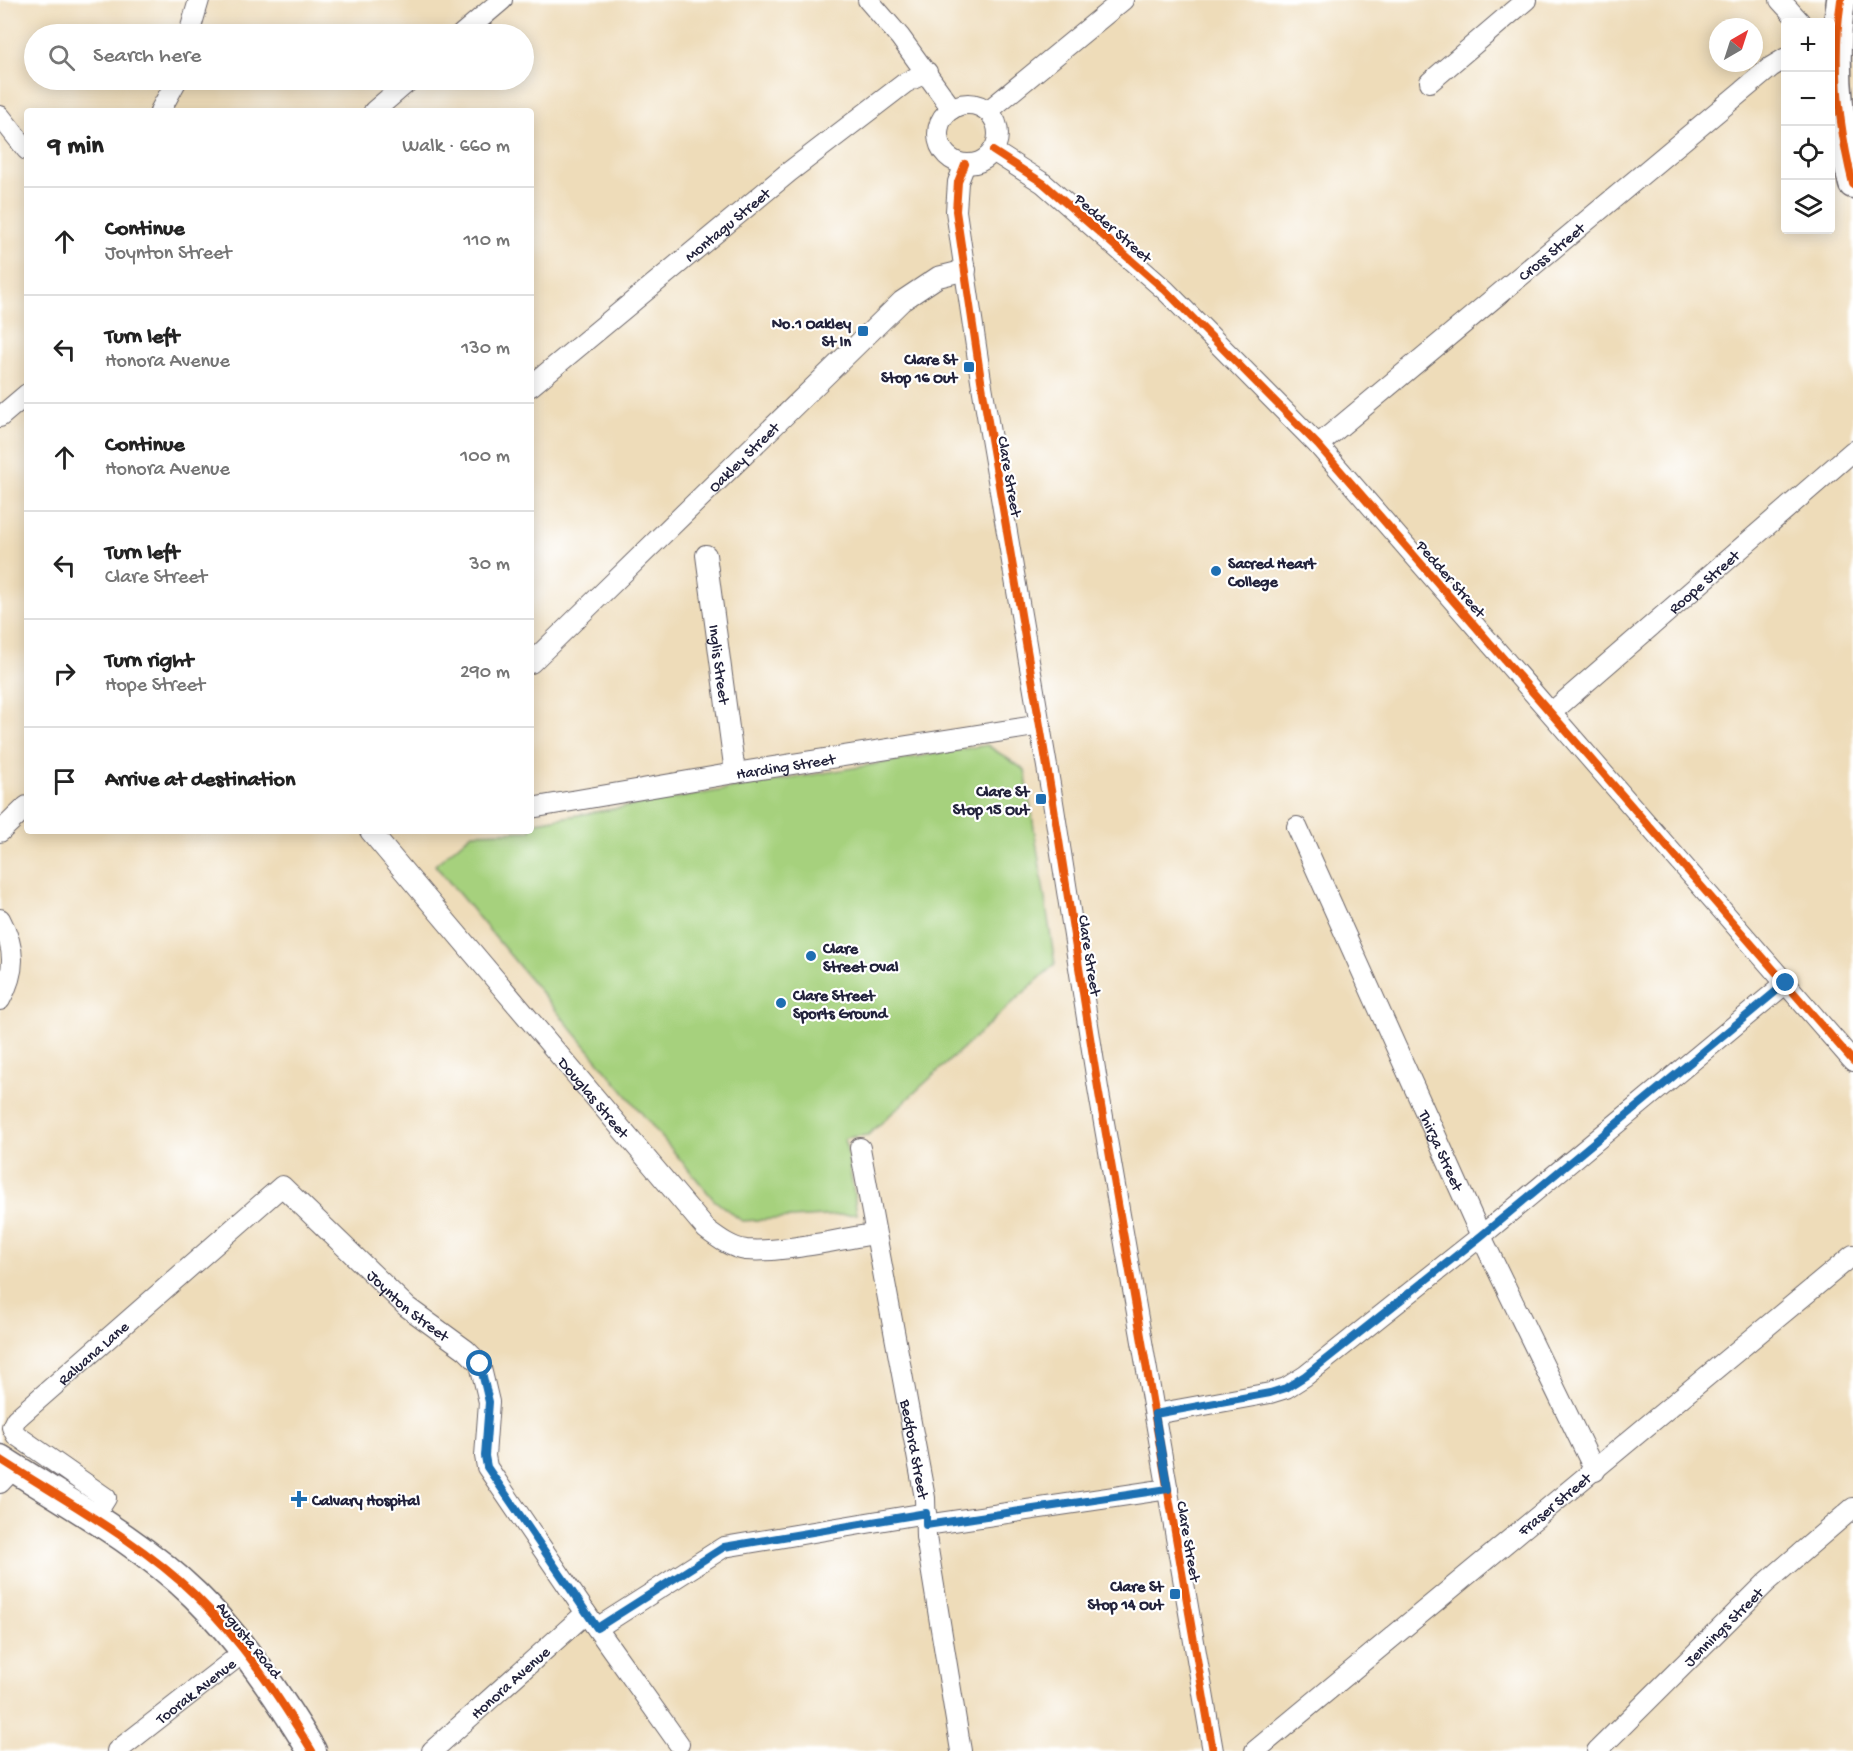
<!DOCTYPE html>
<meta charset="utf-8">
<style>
:root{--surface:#fff;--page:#f2f2f2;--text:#222;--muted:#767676;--line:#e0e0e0}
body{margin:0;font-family:"Gochi Hand",sans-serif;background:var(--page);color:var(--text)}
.controls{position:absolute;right:18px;top:18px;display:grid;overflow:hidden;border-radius:6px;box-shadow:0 3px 15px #0003}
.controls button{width:54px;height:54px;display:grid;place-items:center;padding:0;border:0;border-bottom:2px solid var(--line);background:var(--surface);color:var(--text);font:30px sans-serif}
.compass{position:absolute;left:1709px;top:18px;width:54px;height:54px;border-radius:50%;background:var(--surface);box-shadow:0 3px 15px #0003;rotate:39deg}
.stop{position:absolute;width:18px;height:18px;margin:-14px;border:4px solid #1f6fb2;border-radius:50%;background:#fff}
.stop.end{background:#1f6fb2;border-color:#fff;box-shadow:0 2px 6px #0008}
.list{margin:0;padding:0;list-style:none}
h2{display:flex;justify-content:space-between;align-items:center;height:78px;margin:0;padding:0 24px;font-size:26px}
h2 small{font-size:20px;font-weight:400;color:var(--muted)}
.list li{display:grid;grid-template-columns:39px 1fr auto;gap:18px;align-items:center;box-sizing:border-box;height:108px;padding:0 24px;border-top:2px solid var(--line)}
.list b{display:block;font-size:22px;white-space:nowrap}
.list p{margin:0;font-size:20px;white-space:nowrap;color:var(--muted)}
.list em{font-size:20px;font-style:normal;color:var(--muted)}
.icon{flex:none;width:33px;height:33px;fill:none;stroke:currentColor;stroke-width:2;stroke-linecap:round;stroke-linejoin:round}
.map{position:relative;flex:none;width:1853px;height:1751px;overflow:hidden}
.search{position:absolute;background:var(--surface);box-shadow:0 3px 15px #0003;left:24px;top:24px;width:510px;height:66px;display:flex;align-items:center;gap:15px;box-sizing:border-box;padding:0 21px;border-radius:33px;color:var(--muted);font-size:22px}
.panel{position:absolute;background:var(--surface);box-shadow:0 3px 15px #0003;left:24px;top:108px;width:510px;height:726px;border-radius:6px}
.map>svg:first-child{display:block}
.green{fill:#a6d17d;stroke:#647a5c;stroke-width:1.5}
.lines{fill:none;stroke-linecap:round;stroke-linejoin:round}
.minor-casing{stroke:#696367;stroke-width:22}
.secondary-casing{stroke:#696367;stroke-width:31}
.minor{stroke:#fff;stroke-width:20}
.secondary{stroke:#fff;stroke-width:28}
.cycleway-casing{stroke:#fff;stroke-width:11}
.cycleway{stroke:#e8590c;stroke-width:8}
.route{stroke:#1f6fb2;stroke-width:8}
.poi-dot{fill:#1f6fb2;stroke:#fff;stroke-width:2}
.labels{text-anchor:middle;stroke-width:4.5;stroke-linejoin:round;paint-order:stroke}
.street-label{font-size:16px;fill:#22223b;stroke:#fff}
.poi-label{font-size:16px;font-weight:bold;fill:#22223b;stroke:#fff;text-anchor:end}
</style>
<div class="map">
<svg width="1853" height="1751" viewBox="0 0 1853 1751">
<rect width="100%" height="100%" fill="#fff"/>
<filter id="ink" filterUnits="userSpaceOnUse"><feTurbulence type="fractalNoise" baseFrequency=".0167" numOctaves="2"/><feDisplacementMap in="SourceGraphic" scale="12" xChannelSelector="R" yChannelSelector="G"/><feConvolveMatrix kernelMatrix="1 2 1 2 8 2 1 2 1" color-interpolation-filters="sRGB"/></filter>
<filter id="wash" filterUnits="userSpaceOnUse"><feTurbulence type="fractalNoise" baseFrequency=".008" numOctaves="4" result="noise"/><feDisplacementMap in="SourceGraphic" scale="24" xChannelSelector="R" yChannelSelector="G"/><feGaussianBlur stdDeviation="1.35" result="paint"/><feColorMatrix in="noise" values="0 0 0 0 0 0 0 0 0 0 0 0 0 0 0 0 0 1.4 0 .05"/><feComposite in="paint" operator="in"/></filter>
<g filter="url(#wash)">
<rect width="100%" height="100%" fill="#eedcb9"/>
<!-- green -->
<path class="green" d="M987,745l38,25 30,194 -187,171 -23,3 12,76 -115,7 -28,-21 -279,-335 37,-32 59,-2v-8z"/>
</g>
<g filter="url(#ink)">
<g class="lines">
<!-- minor casing -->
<g class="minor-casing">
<g id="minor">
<path d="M868,0l32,37 52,72"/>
<path d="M1780,0l20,22"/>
<path d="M189,34l10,-34"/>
<path d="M462,34l40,-34"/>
<path d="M1430,82l96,-82"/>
<circle cx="968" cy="134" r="30"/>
<path d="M160,111l17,-31"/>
<path d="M374,111l36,-31"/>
<path d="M988,111l135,-111"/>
<path d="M0,116l27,34"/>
<path d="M993,151l50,32 122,107 153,155 535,616"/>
<path d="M965,164l-7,18 -2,29 25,169 71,416 46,292 115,663"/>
<path id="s1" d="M531,386l258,-214 116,-89 22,-11"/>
<path d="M0,417l27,-23"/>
<path id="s2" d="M1318,445l453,-378 15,-9"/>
<path id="s3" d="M706,555l29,218"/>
<path id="s4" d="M531,663l371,-362 36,-24 28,-7"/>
<path id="s5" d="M1552,712l301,-261"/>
<path id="s6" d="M531,808l204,-35 306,-48"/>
<path id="s7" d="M1297,827l184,409 114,235"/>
<path id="s8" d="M370,831l336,398c12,9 25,19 40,21 37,3 92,-11 129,-16"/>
<path d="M0,832l27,-26"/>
<path d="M0,919c16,30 16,52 0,81"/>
<path id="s9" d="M860,1148l65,350 1,39 35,214"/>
<path d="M1155,1414l115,-21 16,-5 19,-12 176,-140 305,-253"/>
<path d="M0,1483l14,-15"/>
<path id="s10" d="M93,1519l13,-21 -90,-63 -4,-8 4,-8 266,-233 125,121 59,43 14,14 9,38 -4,54 2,11 99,146 93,131"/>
<path d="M926,1525l242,-36"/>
<path d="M597,1628l127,-81 202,-34"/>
<path id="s11" d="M117,1751l128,-100"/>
<path id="s12" d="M432,1751l154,-138"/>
<path id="s13" d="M1255,1751l598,-496"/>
<path id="s14" d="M1597,1751l170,-169 86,-74"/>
</g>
</g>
<!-- secondary casing -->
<g class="secondary-casing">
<path id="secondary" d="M1841,0c-9,61 -3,124 12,184
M0,1459c65,42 138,81 195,136 47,46 83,100 117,156"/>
</g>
<!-- minor -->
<use href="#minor" class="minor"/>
<!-- secondary -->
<use href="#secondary" class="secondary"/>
<!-- cycleway casing -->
<g class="cycleway-casing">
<path id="cycleway" d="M1841,0c-9,61 -3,124 12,184
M993,151l50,32 122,107 153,155 535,616
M965,164l-7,18 -2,29 25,169 71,416 46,292 115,663
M0,1459c65,42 138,81 195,136 47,46 83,100 117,156"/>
</g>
<!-- cycleway -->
<use href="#cycleway" class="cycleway"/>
</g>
</g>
<g class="lines" filter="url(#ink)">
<!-- route -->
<path class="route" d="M480,1364l9,38 -4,54 2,11 110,161 127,-81 202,-34v12l242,-36 -13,-75 115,-21 16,-5 19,-12 176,-140 305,-253"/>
</g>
<!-- markers -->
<g class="poi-dot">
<rect x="857" y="325" width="12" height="12" rx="3"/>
<rect x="963" y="361" width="12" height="12" rx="3"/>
<circle cx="1216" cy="571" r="6"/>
<rect x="1035" y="793" width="12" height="12" rx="3"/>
<circle cx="811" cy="956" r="6"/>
<circle cx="781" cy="1003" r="6"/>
<path d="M296 1490h6v6h6v6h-6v6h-6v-6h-6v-6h6z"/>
<rect x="1169" y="1588" width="12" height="12" rx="3"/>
</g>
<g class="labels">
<!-- street labels -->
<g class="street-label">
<text dy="6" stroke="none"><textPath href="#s1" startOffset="254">Montagu Street</textPath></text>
<text transform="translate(1114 227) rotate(41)" y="6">Pedder Street</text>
<text dy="6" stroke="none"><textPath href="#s2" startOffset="303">Cross Street</textPath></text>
<text dy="6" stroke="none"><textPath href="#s4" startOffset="296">Oakley Street</textPath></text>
<text transform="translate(1011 476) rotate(80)" y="6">Clare Street</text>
<text transform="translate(1452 578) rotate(49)" y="6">Pedder Street</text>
<text dy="6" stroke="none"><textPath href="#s5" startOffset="200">Roope Street</textPath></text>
<text dy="6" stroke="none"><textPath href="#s3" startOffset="110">Inglis Street</textPath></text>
<text dy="6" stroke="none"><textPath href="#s6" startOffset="258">Harding Street</textPath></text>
<text transform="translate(1091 955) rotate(81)" y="6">Clare Street</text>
<text dy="6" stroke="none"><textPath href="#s8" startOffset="348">Douglas Street</textPath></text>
<text dy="6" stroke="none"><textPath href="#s7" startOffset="354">Thirza Street</textPath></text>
<text dy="6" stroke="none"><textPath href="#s10" startOffset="680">Joynton Street</textPath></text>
<text dy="6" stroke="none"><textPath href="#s10" startOffset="254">Raluana Lane</textPath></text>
<text dy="6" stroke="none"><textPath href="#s9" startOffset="306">Bedford Street</textPath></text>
<text dy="6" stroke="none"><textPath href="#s13" startOffset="388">Fraser Street</textPath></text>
<text transform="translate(1190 1541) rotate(80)" y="6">Clare Street</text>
<text dy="6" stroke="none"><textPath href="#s14" startOffset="177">Jennings Street</textPath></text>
<text transform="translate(250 1639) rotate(51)" y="6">Augusta Road</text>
<text dy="6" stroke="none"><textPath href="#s12" startOffset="104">Honora Avenue</textPath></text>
<text dy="6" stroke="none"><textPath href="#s11" startOffset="99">Toorak Avenue</textPath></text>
</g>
<!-- poi labels -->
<g class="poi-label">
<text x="851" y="328">No.1 Oakley<tspan x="851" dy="18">St In</tspan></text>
<text x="957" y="364">Clare St<tspan x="957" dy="18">Stop 16 Out</tspan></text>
<text x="1228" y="568" text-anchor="start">Sacred Heart<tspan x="1228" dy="18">College</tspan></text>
<text x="1029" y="796">Clare St<tspan x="1029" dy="18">Stop 15 Out</tspan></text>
<text x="823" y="953" text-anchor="start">Clare<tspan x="823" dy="18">Street Oval</tspan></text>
<text x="793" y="1000" text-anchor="start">Clare Street<tspan x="793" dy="18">Sports Ground</tspan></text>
<text x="312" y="1505" text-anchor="start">Calvary Hospital</text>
<text x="1163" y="1591">Clare St<tspan x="1163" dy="18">Stop 14 Out</tspan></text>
</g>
</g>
</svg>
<div class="controls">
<button>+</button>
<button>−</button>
<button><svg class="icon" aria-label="locate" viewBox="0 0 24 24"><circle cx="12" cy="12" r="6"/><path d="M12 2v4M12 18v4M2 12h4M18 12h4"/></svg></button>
<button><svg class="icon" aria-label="layers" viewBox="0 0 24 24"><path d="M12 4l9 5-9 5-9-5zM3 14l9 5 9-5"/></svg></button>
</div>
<svg class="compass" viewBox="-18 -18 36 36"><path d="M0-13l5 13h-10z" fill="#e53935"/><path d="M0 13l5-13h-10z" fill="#767676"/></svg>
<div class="stop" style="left:480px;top:1364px"></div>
<div class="stop end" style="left:1786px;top:983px"></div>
<div class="search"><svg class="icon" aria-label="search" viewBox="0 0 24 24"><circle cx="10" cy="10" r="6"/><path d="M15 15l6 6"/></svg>Search here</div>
<section class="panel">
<h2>9 min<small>Walk · 660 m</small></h2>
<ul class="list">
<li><svg class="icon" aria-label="ahead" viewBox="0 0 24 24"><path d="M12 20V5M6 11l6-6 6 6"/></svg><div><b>Continue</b><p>Joynton Street</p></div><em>110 m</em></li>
<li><svg class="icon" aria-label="left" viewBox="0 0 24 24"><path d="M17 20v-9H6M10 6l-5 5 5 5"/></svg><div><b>Turn left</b><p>Honora Avenue</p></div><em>130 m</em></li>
<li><svg class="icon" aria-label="ahead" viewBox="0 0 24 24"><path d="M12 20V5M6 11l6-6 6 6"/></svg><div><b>Continue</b><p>Honora Avenue</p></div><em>100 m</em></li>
<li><svg class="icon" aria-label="left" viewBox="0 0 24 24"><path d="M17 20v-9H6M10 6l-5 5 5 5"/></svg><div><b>Turn left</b><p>Clare Street</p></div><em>30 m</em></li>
<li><svg class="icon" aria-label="right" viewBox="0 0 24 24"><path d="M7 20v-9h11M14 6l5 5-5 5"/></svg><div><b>Turn right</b><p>Hope Street</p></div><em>290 m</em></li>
<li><svg class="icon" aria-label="arrive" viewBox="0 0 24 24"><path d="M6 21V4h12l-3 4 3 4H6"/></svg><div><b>Arrive at destination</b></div></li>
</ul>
</section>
</div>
